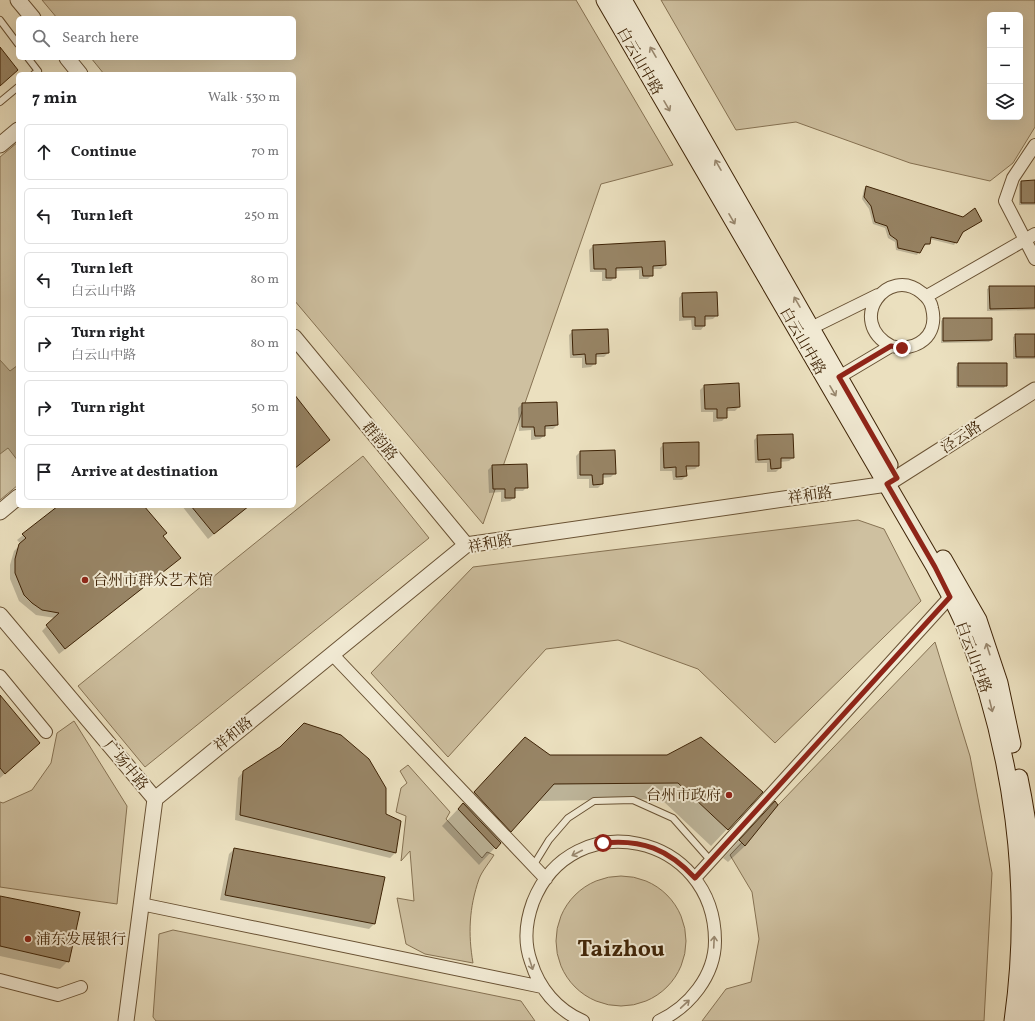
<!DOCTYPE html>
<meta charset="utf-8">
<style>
:root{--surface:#fff;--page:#f6f6f6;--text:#202124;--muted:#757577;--line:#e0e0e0}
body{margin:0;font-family:Vollkorn,"Noto Serif SC",serif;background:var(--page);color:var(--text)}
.controls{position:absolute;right:12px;top:12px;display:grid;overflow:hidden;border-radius:6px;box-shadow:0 4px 16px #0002}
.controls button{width:36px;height:36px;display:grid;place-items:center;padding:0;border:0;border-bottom:1px solid var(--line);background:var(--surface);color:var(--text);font:20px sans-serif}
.stop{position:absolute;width:12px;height:12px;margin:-9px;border:3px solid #8f2418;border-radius:50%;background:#fff}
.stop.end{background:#8f2418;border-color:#fff;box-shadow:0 1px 4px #0008}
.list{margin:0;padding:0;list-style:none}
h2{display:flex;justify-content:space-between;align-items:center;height:52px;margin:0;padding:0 16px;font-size:17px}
h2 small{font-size:13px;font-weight:400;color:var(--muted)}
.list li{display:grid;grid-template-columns:26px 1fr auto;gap:12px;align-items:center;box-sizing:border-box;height:56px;margin:0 8px 8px;padding:0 8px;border:1px solid var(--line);border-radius:6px}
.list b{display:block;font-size:15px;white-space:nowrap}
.list p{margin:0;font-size:13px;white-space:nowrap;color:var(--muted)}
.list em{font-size:13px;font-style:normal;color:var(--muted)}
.icon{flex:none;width:22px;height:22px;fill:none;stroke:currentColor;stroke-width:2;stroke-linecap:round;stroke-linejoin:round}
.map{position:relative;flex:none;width:1035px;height:1021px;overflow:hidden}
.search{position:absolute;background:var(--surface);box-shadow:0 4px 16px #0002;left:16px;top:16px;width:280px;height:44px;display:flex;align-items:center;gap:10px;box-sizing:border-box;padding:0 14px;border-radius:6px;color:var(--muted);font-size:15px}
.panel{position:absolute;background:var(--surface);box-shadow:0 4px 16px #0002;left:16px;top:72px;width:280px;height:436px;border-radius:6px}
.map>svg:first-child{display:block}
.green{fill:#cec0a0;stroke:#867253;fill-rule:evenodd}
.water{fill:#b0a080;stroke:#826e4f}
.shadow{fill:#0003}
.building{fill:#988566;stroke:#3e2306}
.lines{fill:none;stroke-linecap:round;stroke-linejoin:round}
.service-casing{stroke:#695234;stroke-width:8}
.minor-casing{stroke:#695234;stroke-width:14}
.tertiary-casing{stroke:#695234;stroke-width:17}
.secondary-casing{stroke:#3e2306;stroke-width:19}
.service{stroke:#f2ebd5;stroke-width:6}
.minor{stroke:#f2ebd5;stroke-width:12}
.tertiary{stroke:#f2ebd5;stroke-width:15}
.secondary{stroke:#f2ebd5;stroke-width:17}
.oneway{stroke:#98876e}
.route{stroke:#8f2418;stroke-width:5}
.poi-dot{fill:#8f2418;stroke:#f2ebd5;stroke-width:1.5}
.labels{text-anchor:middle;stroke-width:4;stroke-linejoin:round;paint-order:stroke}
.street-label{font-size:15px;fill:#3e2306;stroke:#f2ebd5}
.poi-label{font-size:15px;fill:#3e2306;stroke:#f2ebd5;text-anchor:start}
.town-label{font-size:23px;font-weight:bold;fill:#3e2306;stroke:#f2ebd5}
</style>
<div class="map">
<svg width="1035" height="1021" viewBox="0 0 1035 1021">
<rect width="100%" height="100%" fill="#ebe0bf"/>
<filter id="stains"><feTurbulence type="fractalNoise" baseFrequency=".005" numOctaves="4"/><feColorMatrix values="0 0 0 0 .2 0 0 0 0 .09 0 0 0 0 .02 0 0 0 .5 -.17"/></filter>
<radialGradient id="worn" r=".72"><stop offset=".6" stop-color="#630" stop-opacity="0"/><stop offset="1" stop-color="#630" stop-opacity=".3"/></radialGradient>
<!-- green -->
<path class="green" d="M42,0h534l97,165 -72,19 -118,340 -189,-224v-226h-190l-13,-16h203v-40h-237z
M661,0h374v127l-22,36 -23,18 -80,-18 -114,-41 -60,8zM990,15h30v102h-30z
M18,142v343l-18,15v-343z
M363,456l66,82 -284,229 -67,-81z
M858,520l26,9 37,72 -146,142 -77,-74 -80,-29 -72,9 -98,108 -77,-84 102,-106z
M935,642l35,114 22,117 -8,148h-282l24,-32 25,-7 8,-43 -7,-47 -22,-37z
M74,721l53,85 -10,98 -117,-17v-85l3,1 29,-13 19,-27 6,-30z
M408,765l42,47 -4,7 36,39 5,-6 7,3c-5,8 -12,16 -15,24 -10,29 -11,55 -6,84l-48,-9 -19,-10 -9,-46 17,3 -4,-50 -9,10 5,-45 -10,-4 5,-24 6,-5 -7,-12z
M556 941a65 65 0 1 1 130 0a65 65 0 1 1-130 0Z
M173,930l348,71 14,20h-379l-3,-4 6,-83z"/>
<!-- water -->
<path class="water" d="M0,360l10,11 8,-6v96l-10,-13 -8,6z"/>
<!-- shadow -->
<path class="shadow" d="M1035,181v24h-16v-21l2,-2z
M866,187l98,31 17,3 -19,12 -8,12 -24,-6 -1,5 -6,2 -6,9 -21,-5 -1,-8 -7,-4 -3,-10 -12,-4 -4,-15 -7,-10 2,-10z
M593,246l72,19 -4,4h-9v6l-4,4h-9v-9l-24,1v6l-4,4h-9v-9h-12l-1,-22z
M990,287h45v23l-48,1v-22z
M682,294l35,21 -4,4 -9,1v6l-3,4h-9l-1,-10 -12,1v-23z
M943,319l48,21 -2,2 -48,1v-22z
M573,331l35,22 -4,4h-9v6l-4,4 -9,1v-10h-12l-1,-23z
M1016,335l19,3v21h-22v-22z
M958,364l48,21 -2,3h-48v-21z
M704,386l35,21 -4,4h-9v6l-4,4 -9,1v-10h-12l-1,-22z
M522,404l35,21 -4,4h-9v7l-4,3 -9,1v-10l-12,1 -1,-23z
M758,436l35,22 -4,3 -9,1v6l-4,4h-9v-9h-12l-1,-23z
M664,444l34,22 -3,3 -10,1 1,6 -4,4h-9l-1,-9h-12v-23z
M580,452l35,21 -4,4 -9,1v6l-4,4h-9v-9h-12l-1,-23z
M492,466l35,21 -4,4h-9v7l-4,3 -9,1v-10l-12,1 -1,-23z
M59,506h84l19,31 12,26 -115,91 -17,-23 13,-13 -19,-3 -17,-14 -9,-22v-14l4,-14 7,-7 -4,-4z
M182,506h67l-41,33z
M0,696l39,47 -39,35z
M509,755l41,1 212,36 -51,54 -50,-47 -123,2 -59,64 -37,-39z
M243,772l142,42 15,8 -5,31 -5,5 -155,-38 3,-42z
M758,820l-13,26 -17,16 -5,-4z
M234,849l141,74 -6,6 -149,-29 9,-46z
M0,897l68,64 -8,8 -60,-13z"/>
<!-- building -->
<path class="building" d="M0,47l18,23 -18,16z
M1035,180v23h-14v-22z
M866,186l97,31 12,-9 7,13 -19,11 -6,11 -26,-6 -1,7h-5l-5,9 -22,-5 -1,-8 -7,-5 -3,-9 -12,-4 -4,-16 -7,-9z
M665,241l1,24 -13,1v10h-10l-1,-9 -26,1v10h-10v-9h-12l-1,-24z
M989,286h46v22l-45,1z
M717,292l1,24h-13v10h-10v-9h-12l-1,-24z
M943,318h49v22l-49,1z
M608,329l1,24 -13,1v10h-10l-1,-10 -12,1 -1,-25z
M1015,334h20v23h-19z
M958,363h49v23h-49z
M739,383l1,24 -13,1v10h-10v-9h-12l-1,-24z
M294,394l36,46 -36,29z
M557,402l1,23 -13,1v10h-10l-1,-9h-12v-24z
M793,434l1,24h-13v10l-10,1 -1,-10 -12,1 -1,-25z
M699,442v24h-13l1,10 -11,1v-10l-12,1 -1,-25z
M615,450l1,24h-13v10l-10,1 -1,-10h-12v-24z
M527,464l1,24h-13v10h-10v-9h-12l-1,-24z
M58,506h86l23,27 -4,3 18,22 -116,91 -19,-24 13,-12 -17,-3 -10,-7 -8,-8 -9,-22v-14l4,-15 7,-6 -4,-4z
M191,506h58l-35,28z
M0,695l40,48 -35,31 -5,-6z
M304,723l37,12 28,24 17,29v26l15,7 -5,32 -156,-38 3,-44 37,-24z
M525,737l25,18h117l34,-18 62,55 -35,38 -50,-47 -124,1 -43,48 -37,-40z
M775,801l3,4 -33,41 -6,-6z
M463,803l38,40 -5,6 -38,-40z
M234,848l151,29 -10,47 -150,-29z
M0,896l80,16 -11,50 -69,-16z"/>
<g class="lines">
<!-- service casing -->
<g class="service-casing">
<path id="service" d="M0,20l18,24
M28,58l10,13 -4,3
M0,102l18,-15
M533,866l16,-26 19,-22 26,-17 39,-1 40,18 38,43"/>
</g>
<!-- minor casing -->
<g class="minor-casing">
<path id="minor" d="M1035,145l-22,33 -8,23 30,58
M927,296l108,-62
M811,328l67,-33
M839,377l52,-31c26,6 48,-10 41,-38 -1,-6 -5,-11 -10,-15 -34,-29 -77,28 -31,53
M332,654l214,225
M0,676l46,56
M695,878l255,-281
M141,904l401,83
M0,980l58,15 23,-8
M583,1021c-26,-11 -44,-33 -52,-59 -7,-19 -5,-41 2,-60 39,-99 182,-69 182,39 0,35 -26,66 -56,80"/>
</g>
<!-- tertiary casing -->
<g class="tertiary-casing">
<path id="tertiary" d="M18,0l15,18
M67,58l13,16
M0,145l18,-15
M294,337l172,208
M0,512l18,-15
M0,615l155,184 -29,222
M155,799l311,-254 421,-61 148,-94"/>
</g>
<!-- secondary casing -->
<g class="secondary-casing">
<path id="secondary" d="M605,0l330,567c10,19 21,37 29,57 49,125 68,263 49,397
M623,0l266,465
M943,559l35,61 21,63 13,61
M1019,778c9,43 14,85 16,128
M1027,1021l5,-34 3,-72"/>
</g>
<!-- service -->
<use href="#service" class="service"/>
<!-- minor -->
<use href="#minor" class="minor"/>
<!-- tertiary -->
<use href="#tertiary" class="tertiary"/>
<!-- secondary -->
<use href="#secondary" class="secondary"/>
</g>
<!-- one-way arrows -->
<defs><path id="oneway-shaft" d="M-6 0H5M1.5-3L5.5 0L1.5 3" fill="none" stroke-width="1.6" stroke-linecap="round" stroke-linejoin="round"/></defs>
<g class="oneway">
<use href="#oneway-shaft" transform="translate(653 52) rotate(-120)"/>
<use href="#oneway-shaft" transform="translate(667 106) rotate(60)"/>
<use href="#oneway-shaft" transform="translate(718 165) rotate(-120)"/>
<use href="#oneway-shaft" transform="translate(732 219) rotate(60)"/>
<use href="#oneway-shaft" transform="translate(797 302) rotate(-120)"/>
<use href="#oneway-shaft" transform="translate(833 391) rotate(60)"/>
<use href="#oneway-shaft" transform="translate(988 649) rotate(-108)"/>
<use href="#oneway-shaft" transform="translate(991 706) rotate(76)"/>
<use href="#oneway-shaft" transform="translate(577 853) rotate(153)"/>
<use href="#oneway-shaft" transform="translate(714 942) rotate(-87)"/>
<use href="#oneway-shaft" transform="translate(531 964) rotate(72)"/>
<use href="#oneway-shaft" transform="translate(685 1004) rotate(-43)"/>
</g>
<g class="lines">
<!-- route -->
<path class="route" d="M603,843c39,-4 65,6 92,35l255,-281 -15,-30 -48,-83 10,-6 -58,-101 52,-31 11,2"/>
</g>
<!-- markers -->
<g class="poi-dot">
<circle cx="85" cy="580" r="4"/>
<circle cx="729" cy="795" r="4"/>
<circle cx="28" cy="939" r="4"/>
</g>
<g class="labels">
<!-- street labels -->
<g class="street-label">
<text transform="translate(640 61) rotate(60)" y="5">白云山中路</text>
<text transform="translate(803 341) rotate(60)" y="5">白云山中路</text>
<text transform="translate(961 437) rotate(-33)" y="5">泾云路</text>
<text transform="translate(380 441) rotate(50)" y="5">群韵路</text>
<text transform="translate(810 495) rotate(-8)" y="5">祥和路</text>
<text transform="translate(490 543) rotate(-11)" y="5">祥和路</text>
<text transform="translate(974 657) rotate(70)" y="5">白云山中路</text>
<text transform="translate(233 734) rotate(-39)" y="5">祥和路</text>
<text transform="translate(126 765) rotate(50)" y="5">广场中路</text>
</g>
<!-- poi labels -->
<g class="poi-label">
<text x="93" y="585">台州市群众艺术馆</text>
<text x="721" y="800" text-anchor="end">台州市政府</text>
<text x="36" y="944">浦东发展银行</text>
</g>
<!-- town labels -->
<g class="town-label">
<text x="621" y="956">Taizhou</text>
</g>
</g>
<rect width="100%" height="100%" filter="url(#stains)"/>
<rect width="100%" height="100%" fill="url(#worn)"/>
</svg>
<div class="controls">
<button>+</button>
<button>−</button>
<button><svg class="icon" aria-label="layers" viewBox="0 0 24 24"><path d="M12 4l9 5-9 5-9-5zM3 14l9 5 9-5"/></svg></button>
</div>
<div class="stop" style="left:603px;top:843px"></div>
<div class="stop end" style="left:902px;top:348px"></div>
<div class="search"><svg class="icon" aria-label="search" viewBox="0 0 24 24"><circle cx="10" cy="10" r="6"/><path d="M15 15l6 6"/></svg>Search here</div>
<section class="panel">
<h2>7 min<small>Walk · 530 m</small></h2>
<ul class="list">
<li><svg class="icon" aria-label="ahead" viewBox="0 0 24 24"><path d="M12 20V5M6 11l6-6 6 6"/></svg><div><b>Continue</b></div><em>70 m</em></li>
<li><svg class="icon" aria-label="left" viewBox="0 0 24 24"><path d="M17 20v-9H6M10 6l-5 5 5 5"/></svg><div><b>Turn left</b></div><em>250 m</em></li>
<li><svg class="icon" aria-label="left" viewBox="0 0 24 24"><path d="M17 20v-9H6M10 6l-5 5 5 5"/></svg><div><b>Turn left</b><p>白云山中路</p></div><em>80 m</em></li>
<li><svg class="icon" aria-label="right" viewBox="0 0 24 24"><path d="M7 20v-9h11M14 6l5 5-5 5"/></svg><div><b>Turn right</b><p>白云山中路</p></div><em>80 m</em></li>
<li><svg class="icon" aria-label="right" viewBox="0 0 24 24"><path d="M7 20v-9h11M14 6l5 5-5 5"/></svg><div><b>Turn right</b></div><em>50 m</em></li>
<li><svg class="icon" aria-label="arrive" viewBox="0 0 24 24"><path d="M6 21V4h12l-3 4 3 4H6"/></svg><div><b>Arrive at destination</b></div></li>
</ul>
</section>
</div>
